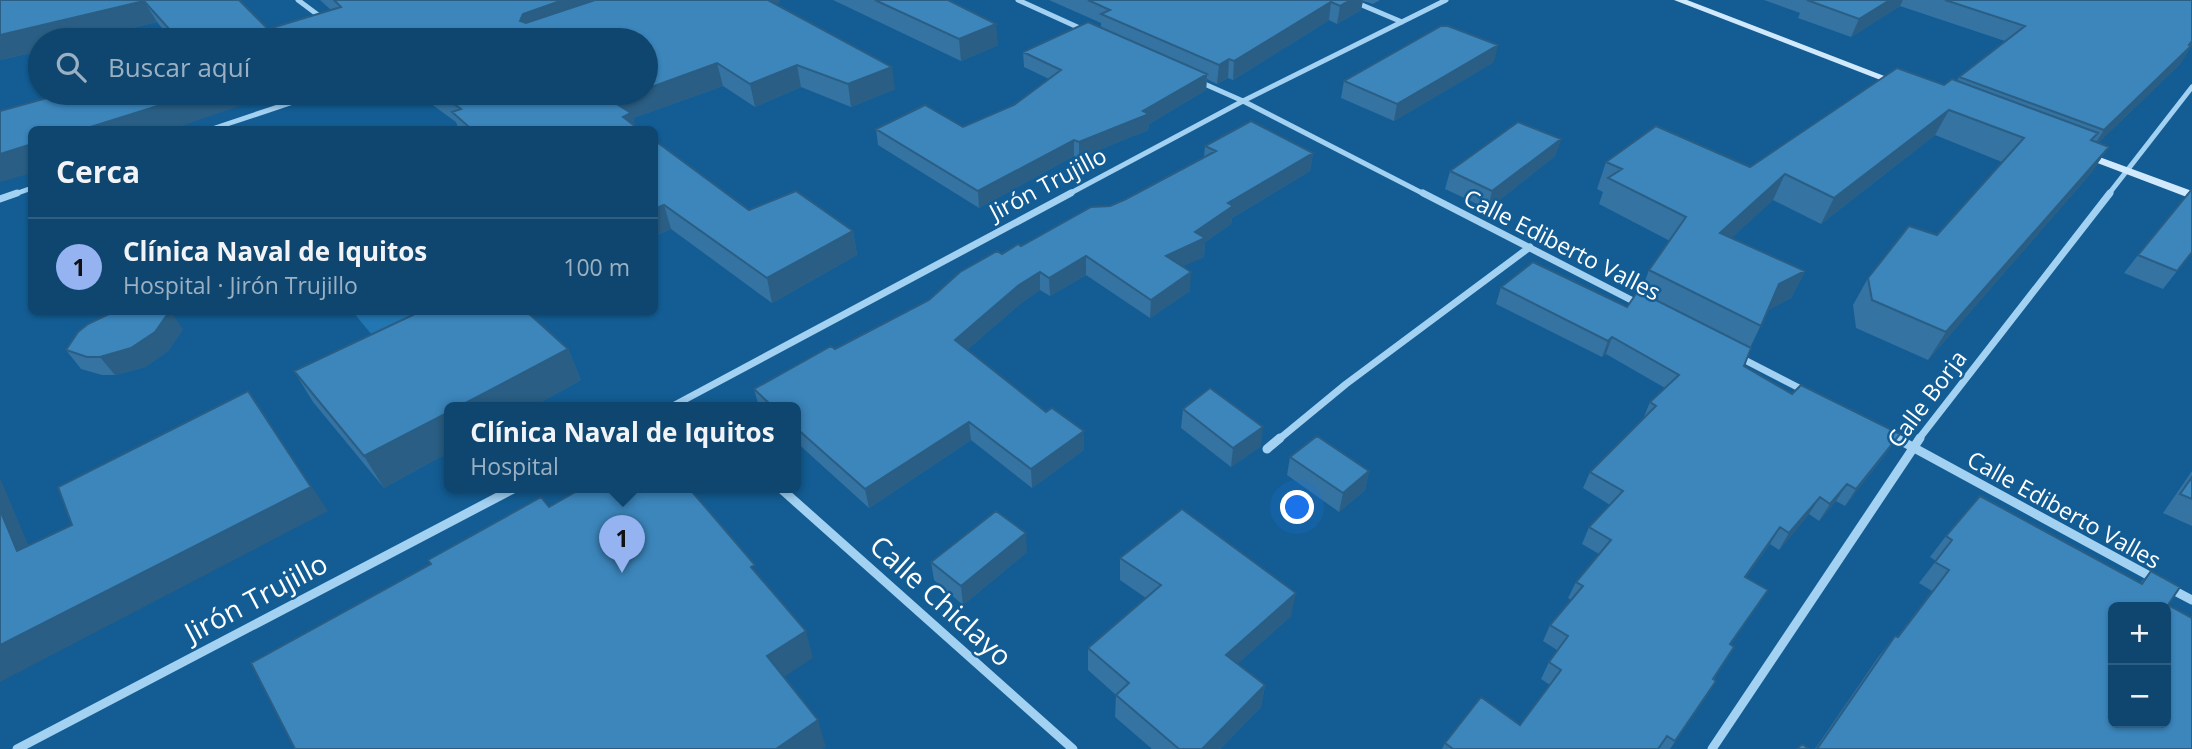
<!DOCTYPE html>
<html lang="es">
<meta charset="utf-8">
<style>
:root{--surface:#0e466f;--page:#1c5077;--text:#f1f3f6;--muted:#9bb1c3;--line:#2e5e82;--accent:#95b2f1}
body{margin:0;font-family:"Open Sans",sans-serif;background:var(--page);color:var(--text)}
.controls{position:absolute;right:21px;bottom:21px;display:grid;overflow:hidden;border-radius:10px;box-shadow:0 2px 5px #0004}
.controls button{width:63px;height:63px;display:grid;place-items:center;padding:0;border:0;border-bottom:2px solid var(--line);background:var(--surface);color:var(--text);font:35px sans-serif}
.you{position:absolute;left:1298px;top:508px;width:24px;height:24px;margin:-18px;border:5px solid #fff;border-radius:50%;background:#1a73e8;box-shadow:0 0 0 10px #1a73e833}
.badge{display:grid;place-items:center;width:46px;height:46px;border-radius:50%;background:var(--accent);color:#111;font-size:23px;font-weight:700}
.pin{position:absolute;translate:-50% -58px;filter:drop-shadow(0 2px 4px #0008)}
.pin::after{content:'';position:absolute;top:37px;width:24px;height:21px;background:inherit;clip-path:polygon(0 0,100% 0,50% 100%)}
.popup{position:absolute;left:444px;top:402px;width:357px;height:91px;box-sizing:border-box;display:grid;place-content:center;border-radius:10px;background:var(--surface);filter:drop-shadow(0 2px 5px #0005);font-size:23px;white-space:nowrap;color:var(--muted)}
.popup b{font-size:26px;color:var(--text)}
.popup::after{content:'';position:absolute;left:50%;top:100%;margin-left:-14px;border:14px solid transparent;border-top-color:var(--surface)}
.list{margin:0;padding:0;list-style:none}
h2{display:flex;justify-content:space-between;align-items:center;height:91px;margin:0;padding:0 28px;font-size:30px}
h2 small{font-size:23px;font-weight:400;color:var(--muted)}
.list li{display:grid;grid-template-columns:46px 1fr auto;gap:21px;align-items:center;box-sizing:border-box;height:98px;padding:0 28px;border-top:2px solid var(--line)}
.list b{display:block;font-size:26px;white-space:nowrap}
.list p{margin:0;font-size:23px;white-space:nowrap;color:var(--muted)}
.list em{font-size:23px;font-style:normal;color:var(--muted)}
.icon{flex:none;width:38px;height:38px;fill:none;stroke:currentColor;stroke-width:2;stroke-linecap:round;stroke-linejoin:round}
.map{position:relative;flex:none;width:2192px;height:749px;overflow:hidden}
.search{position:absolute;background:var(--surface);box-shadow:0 2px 5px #0004;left:28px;top:28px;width:630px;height:77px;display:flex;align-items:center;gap:18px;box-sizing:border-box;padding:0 24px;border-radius:38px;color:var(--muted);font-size:26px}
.panel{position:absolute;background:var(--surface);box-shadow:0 2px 5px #0004;left:28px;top:126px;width:630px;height:189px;border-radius:10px}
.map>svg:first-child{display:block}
.green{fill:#2276b1}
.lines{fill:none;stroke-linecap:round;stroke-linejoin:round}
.minor-far2{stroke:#a2d1f2;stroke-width:5}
.minor-far1{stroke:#a2d1f2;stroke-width:7}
.minor{stroke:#a2d1f2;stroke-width:9}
.secondary{fill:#d1e9fc;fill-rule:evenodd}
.wall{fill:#3473a2}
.shaded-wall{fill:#2a5e84}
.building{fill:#3c86bc;stroke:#2a5e84;stroke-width:2;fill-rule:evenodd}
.labels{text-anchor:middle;stroke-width:5;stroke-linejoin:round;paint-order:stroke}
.street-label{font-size:23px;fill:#fff;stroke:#135d94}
.near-street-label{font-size:28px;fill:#fff;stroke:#135d94}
</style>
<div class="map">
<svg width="2192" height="749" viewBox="0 0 2192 749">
<rect width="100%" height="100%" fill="#135d94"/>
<!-- green -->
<path class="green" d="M353,312h72l-53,23z"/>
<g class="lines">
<!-- minor-far2 -->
<path class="minor-far2" d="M298,0l20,15
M1018,0l66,30
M1350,0l52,22
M1200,82l43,19 183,94
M209,130l111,-37
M12,195l20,-7
M1067,195l176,-94 203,-101
M2108,195l84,-108"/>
<!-- minor-far1 -->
<path class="minor-far1" d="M1423,193l216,111
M0,199l17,-6
M1739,357l68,35
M671,407l400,-214
M1888,434l11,6
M1278,440l68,-56 184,-137
M1918,440l192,-247"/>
<!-- minor -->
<path class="minor" d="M1896,438l259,141
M1267,449l13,-11
M779,487l294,262
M2171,589l21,11
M17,749l500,-262
M1712,749l208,-311"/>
<!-- secondary -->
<path class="secondary" d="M1674,0h13l218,84 -1,2h-8z
M2083,151l109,40v8l-113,-43 -2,-2z"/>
</g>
<!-- wall -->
<path class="wall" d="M0,0h239l29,29 63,-19 -11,-10h460l-3,5 118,84 -44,18 -50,-20 -46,20 -32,-21 -90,32 2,8 5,4h-181l-3,-8 -40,-29h230v-53h-474l-15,-18 -74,18h-43v11l-40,9z
M833,0h115l50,45 -37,16z
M1049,0h331l-7,4 -10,-3 -2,9 -24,14 -8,-4 -96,60 -5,-2 -11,6 -10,-5 -1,11 -57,34 -1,6 -69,28 -5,-2 -95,52 -101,-63 -2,-16 87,-2 51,-22 35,-26 -25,-12 -1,-15 78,-25v-4z
M1764,0h428v45l-13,20 -81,78 11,4 -18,26 -163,187 -72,-32 -3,-23 15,-27 69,-43 65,-73 -67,-27 -114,89 -48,-24 -42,38 74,33 -14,27 -23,12 -18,38 -6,18 48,28 108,40 -12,17 -43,55 -9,-5 -17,20 -10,-7 -30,36 -9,-6 -24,33 22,13 -37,54 -25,53 -36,52h-228l3,-6 75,-18 30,-40 -9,-6 8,-17 8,-12 -14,-9 7,-16 21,-25 -3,-2 8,-16 23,-28 -17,-10 7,-17 21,-22 -27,-17 7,-16 53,-53 7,-17 15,-14 -59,-34 -4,3 -106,-53 5,-17 126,20 14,-15 8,-22 21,-29 -71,-37 4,-12 -6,-3 9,-27 144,5 194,-82 13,-4 2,-4 46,-36 -105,-35 -49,31 -53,-19 2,-5z
M1494,62l-100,59 -53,-23 3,-17z
M1561,139l-6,17 -67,53 -43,-20 5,-18z
M654,140l95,70 104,21 4,24 -85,48 -101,-74 -17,7z
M1205,146l108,7 -3,18 -78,47 -1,6 -26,18 -1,15 -22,9 8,25 -40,27 -64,-43 -36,21 -10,-6 -20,14 -53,46 79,62 38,19v19l-52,38 -61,-48 -102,68 -74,-67v-34h-36l-5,-18 81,-40 94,-49 73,-46 124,-55 78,-42z
M2192,252l-29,37 -39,-16 14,-18z
M183,329l-15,22 -23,16 -30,8h-13l-21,-6 -15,-19z
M568,349l13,31 -49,27h-83v45l-65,36 -71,-86 -19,-31z
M1183,409l78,37 -30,21 -50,-39z
M1290,457l79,14 -4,19 -26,22 -52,-37z
M2192,471v55l-29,-13z
M1946,536l194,47 11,-12 17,34 24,144h-377l64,-93 16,-20 2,1 35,-46 -13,-8 17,-22 -6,-4z
M1027,552l-64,53 -29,-25 -3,-18z
M1120,558l171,58 -54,48 28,21 -4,22 -41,42h-68l-37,-32 1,-22 -28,-25v-22l58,-50 -26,-18z"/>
<!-- shaded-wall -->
<path class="shaded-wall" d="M563,0h68l-103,40 -8,-19 3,-7z
M766,0h14l-10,20z
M1351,0h12l-2,10 -24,14 3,-18z
M1890,0h13l-3,6 -49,31 8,-18z
M144,1l13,21 -74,18h-43v11l-40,9v-25z
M1331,2l-2,18 -96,60 1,-19z
M996,24l2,21 -37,16 -2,-22z
M354,34l3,6h-23z
M2192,41v4l-2,2 1,-1 -12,19 -88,85 13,-20z
M1498,45l-4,17 -100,59 3,-17z
M1229,59l-1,19 -11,6 2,-19z
M717,63l6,23 -90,32 3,12h-9l-15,-29 22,-8h12v-4z
M797,65l4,22 -46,20 -5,-23z
M892,67l3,22 -44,18 -3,-23z
M1207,74l-1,16 -57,34 -1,6 -69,28v-16l64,-31z
M199,93h78l-107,37h-89z
M1949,110l-14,25 -114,89 13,-26z
M1561,139l-6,17 -67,53 4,-18z
M1074,140v16l-95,52 -1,-17z
M32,144v29l-32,9v-28z
M2109,147l-18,26 -163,187 18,-28z
M1313,153l-3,18 -78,47 -1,6 -26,18 -1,15 -39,17 1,-18 62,-53z
M1785,174l-12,26 -65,60 12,-27z
M664,205l7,24 -17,7v-27z
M853,231l4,24 -85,48 -5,-25z
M1086,256v19l-36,21 -1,-18z
M1805,271l-14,27 -26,14 14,-28z
M1040,272v18l-20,14 -63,55 -2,-19 64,-55z
M1191,272l-1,19 -40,27 1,-18z
M169,312h2l12,17 -15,22 -23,16 -30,8 -15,-18z
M1612,337l-6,17 -4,3 6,-16z
M568,349l13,31 -49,27h-74z
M248,391l80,120 -328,171v-37z
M449,412v40l-65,36 -20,-32z
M969,422l2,18 -102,68 -4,-19z
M1263,427l-2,19 -30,21 2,-19z
M1084,431v19l-52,38 -1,-19z
M1900,434l-12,17 -43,55 11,-17z
M1369,471l-4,19 -26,22 4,-19z
M0,478l41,97 -24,-24 -17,-41z
M1847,484l-11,17 -17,20 11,-17z
M1820,497l-11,17 -30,36 10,-17z
M1780,527l-10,17 -35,49 10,-16z
M1026,533l1,19 -64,53 -2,-19z
M1768,590l-11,17 -38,53 11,-16z
M1296,593l-5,23 -68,61 3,-22z
M806,631l7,27 -37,24 -9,-26z
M1265,685l-4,22 -41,42h-18z
M818,720l8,27 -4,2h-46z"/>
<!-- building -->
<path class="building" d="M0,0h239l29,29 73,-22 -7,-7h229l-40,14 -3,7 6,2 69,-23h173l124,67 -44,17 -51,-19 -47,19 -33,-21 -71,26v-49h-283l-9,-6 -20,6h-155l-35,-39 -144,34z
M875,0h73l48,24 -37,15z
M1088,0h263l-11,6 -9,-4 -97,59 -5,-2 -10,6 -118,-51 9,-4z
M1807,0h83l-31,19z
M1945,0h247v41l-3,4 2,1 -87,84 -145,-53 66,-51z
M1088,22l119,52 -64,37 6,3 -70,28 -5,-2 -96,51 -102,-62 49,-24 38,22 51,-22 47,-35 -38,-18z
M1441,26h7l50,19 -101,59 -53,-23z
M1897,68l47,17 8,-6 146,54 -7,7 18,7 -163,185 -74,-32 -4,-22 41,-52 28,9 87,-97 -75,-28 -115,88 -49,-24 -65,59 85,38 -26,13 -18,42 -112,-56 37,-53 -78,-39 14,-9 -16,-7 50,-36 94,41z
M65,93h134l-118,37h-49v14l-32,10v-43z
M438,93h196l-22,8 19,12 -8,4 17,13h-178l7,-3 -17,-15 9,-3z
M1251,121l62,32 -85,50 5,3 -38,26 10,6 -39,18 25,16 -40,28 -65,-44 -37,22 -9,-6 -21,13 -64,55 91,72 6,-4 32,23 -53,38 -62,-47 -104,67 -70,-62v-20h-22l-19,-18 77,-43 4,3 94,-49 31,-28 37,-21 5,3 16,-10 3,2 70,-39 19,-1 16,-7 90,-48 -11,-5z
M1518,122l43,17 -69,52 -42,-20z
M654,140l95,70 47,-19 57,40 -86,47 -103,-73 -10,4z
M2192,189v63l-15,19 -39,-16z
M1533,262l94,45 11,-16 113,57 -7,18 48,28 9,-9 99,49 -44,55 -9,-5 -17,20 -10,-7 -31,36 -9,-6 -35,50 23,13 -38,54 4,3 -21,32 3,2 -41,60 -8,-5 -9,13h-205l-8,-6 36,-46 39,28 41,-55 -12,-8 19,-26 -18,-11 33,-39 -7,-4 35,-42 -22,-13 34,-36 -33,-19 66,-66 -6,-4 29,-27 -67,-38 -4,4 -107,-54z
M113,312h56l-14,20 -24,16 -31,9h-13l-21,-7 12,-18 10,-8z
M419,312h108l41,37 -110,58h-9v5l-85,44 -70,-85z
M1210,388l53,39 -30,21 -50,-39z
M248,391l63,96 -311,158v-135l17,41 55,-26 -14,-38z
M1317,436l52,35 -26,22 -53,-36z
M2192,477v22l-12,-5z
M584,487h104l67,78 -4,2 55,64 -39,25 51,64 -42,29h-481l-44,-86 180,-99 -3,-4 113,-63 8,10z
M1980,496l162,88 9,-13 29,16 -12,18 24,13v131h-375l78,-113 3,1 51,-67 -14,-8 17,-22 -6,-4zM2113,607h53v116h-53z
M1182,509l114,84 -70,62 39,30 -63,64h-23l-63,-54 13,-12 -41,-35 73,-63 -41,-27z
M996,511l30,22 -65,53 -30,-24z
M1802,744l7,5h-12z"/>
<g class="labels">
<!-- street labels -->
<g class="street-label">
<text transform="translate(1048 184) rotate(-28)" y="8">Jirón Trujillo</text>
<text transform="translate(1562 245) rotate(27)" y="8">Calle Ediberto Valles</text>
<text transform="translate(1927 399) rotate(-53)" y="8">Calle Borja</text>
<text transform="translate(2064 510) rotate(29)" y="8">Calle Ediberto Valles</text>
</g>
<!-- near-street labels -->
<g class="near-street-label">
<text transform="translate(256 598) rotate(-28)" y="10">Jirón Trujillo</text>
<text transform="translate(941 601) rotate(42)" y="10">Calle Chiclayo</text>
</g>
</g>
</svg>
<div class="controls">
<button>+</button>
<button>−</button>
</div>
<div class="you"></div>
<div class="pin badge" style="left:622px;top:573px">1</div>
<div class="popup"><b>Clínica Naval de Iquitos</b>Hospital</div>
<div class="search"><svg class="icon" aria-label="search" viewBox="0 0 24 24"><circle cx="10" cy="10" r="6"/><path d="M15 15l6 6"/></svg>Buscar aquí</div>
<section class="panel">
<h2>Cerca<small></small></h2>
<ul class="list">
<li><span class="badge">1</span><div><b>Clínica Naval de Iquitos</b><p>Hospital · Jirón Trujillo</p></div><em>100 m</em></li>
</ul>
</section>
</div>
